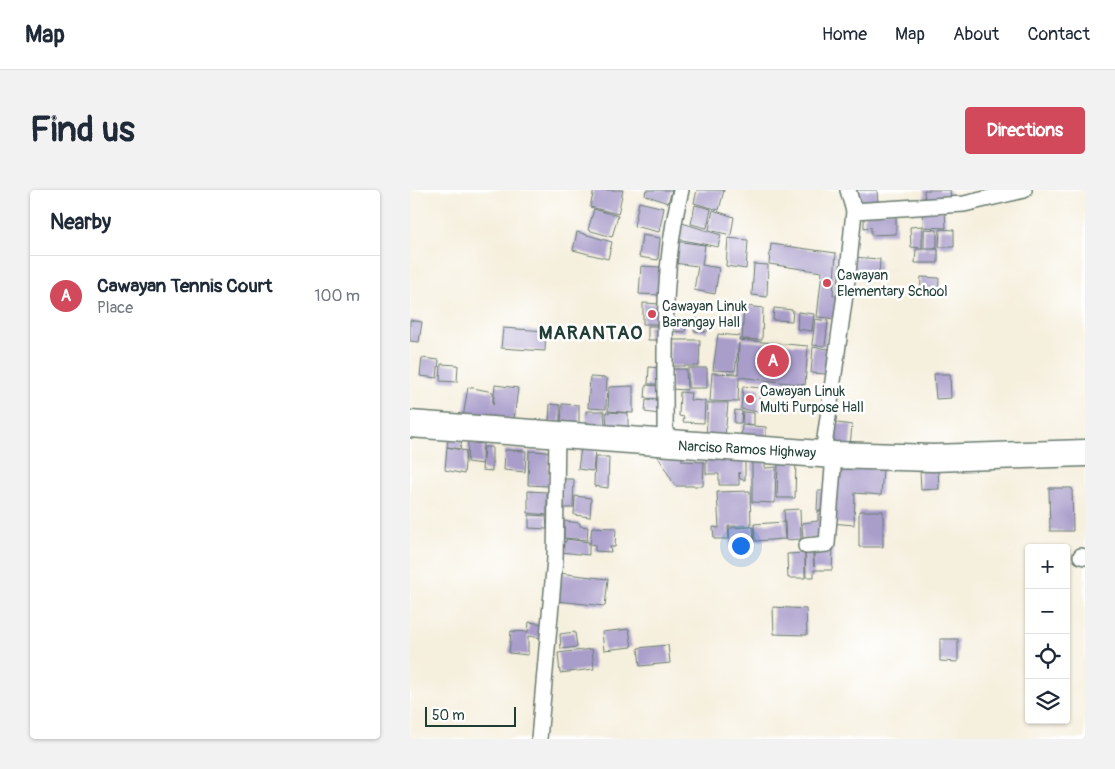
<!DOCTYPE html>
<meta charset="utf-8">
<style>
:root{--surface:#fff;--page:#f2f2f3;--text:#1f2937;--muted:#747a83;--line:#e0e1e3;--accent:#d1495b}
body{margin:0;font-family:Pangolin,sans-serif;background:var(--page);color:var(--text)}
.controls{position:absolute;right:15px;bottom:15px;display:grid;overflow:hidden;border-radius:5px;box-shadow:0 1px 4px #0004}
.controls button{width:45px;height:45px;display:grid;place-items:center;padding:0;border:0;border-bottom:1px solid var(--line);background:var(--surface);color:var(--text);font:25px sans-serif}
.scale{position:absolute;left:15px;bottom:12px;width:91px;box-sizing:border-box;padding-left:5px;border:2px solid #1f3d34;border-top:0;font-size:14px;line-height:18px;white-space:nowrap;color:#1f3d34;-webkit-text-stroke:4px #fff;paint-order:stroke}
.you{position:absolute;left:330px;top:355px;width:18px;height:18px;margin:-12px;border:4px solid #fff;border-radius:50%;background:#1a73e8;box-shadow:0 0 0 8px #1a73e833}
.badge{display:grid;place-items:center;width:32px;height:32px;border-radius:50%;background:var(--accent);color:#fff;font-size:16px;font-weight:700}
.pin{position:absolute;translate:-50% -50%;border:2px solid #fff;box-shadow:0 1px 5px #0006}
.list{margin:0;padding:0;list-style:none}
h2{display:flex;justify-content:space-between;align-items:center;height:65px;margin:0;padding:0 20px;font-size:21px}
h2 small{font-size:16px;font-weight:400;color:var(--muted)}
.list li{display:grid;grid-template-columns:32px 1fr auto;gap:15px;align-items:center;box-sizing:border-box;height:80px;padding:0 20px;border-top:1px solid var(--line)}
.list b{display:block;font-size:19px;white-space:nowrap}
.list p{margin:0;font-size:16px;white-space:nowrap;color:var(--muted)}
.list em{font-size:16px;font-style:normal;color:var(--muted)}
.icon{flex:none;width:28px;height:28px;fill:none;stroke:currentColor;stroke-width:2;stroke-linecap:round;stroke-linejoin:round}
.map{position:relative;flex:none;width:675px;height:549px;overflow:hidden;border-radius:5px}
header{display:flex;align-items:center;gap:30px;box-sizing:border-box;height:70px;padding:0 25px;background:var(--surface);border-bottom:1px solid var(--line)}
header strong{font-size:24px}
nav{display:flex;gap:28px;margin-inline-start:auto;font-size:18px}
.intro{display:flex;align-items:center;justify-content:space-between;box-sizing:border-box;height:120px;padding:0 30px}
h1{margin:0;font-size:35px}
.button{padding:12px 22px;border-radius:5px;background:var(--accent);color:#fff;font-size:18px;font-weight:700}
main{display:flex;gap:30px;padding:0 30px}
aside{flex:1;background:var(--surface);border-radius:5px;box-shadow:0 1px 4px #0004}
.map>svg:first-child{display:block}
.building{fill:#a99dca}
.lines{fill:none;stroke-linecap:round;stroke-linejoin:round}
.street-casing{stroke:#6a7b6f;stroke-width:18}
.highway-casing{stroke:#6a7b6f;stroke-width:29}
.street{stroke:#fff;stroke-width:15}
.highway{stroke:#fff;stroke-width:26}
.poi-dot{fill:#d1495b;stroke:#fff;stroke-width:2}
.labels{text-anchor:middle;stroke-width:5;stroke-linejoin:round;paint-order:stroke}
.poi-label{font-size:14px;fill:#1f3d34;stroke:#fff;text-anchor:start}
.street-label{font-size:14px;fill:#1f3d34;stroke:#fff}
.district-label{font-size:19px;font-weight:bold;letter-spacing:1px;fill:#1f3d34;stroke:#fff}
</style>
<header>
<strong>Map</strong>
<nav><a>Home</a><a>Map</a><a>About</a><a>Contact</a></nav>
</header>
<div class="intro"><h1>Find us</h1><a class="button">Directions</a></div>
<main>
<aside>
<h2>Nearby<small></small></h2>
<ul class="list">
<li><span class="badge">A</span><div><b>Cawayan Tennis Court</b><p>Place</p></div><em>100 m</em></li>
</ul>
</aside>
<div class="map">
<svg width="675" height="549" viewBox="0 0 675 549">
<rect width="100%" height="100%" fill="#fff"/>
<filter id="ink" filterUnits="userSpaceOnUse"><feTurbulence type="fractalNoise" baseFrequency=".02" numOctaves="2"/><feDisplacementMap in="SourceGraphic" scale="10" xChannelSelector="R" yChannelSelector="G"/><feConvolveMatrix kernelMatrix="1 2 1 2 8 2 1 2 1" color-interpolation-filters="sRGB"/></filter>
<filter id="wash" filterUnits="userSpaceOnUse"><feTurbulence type="fractalNoise" baseFrequency=".0096" numOctaves="4" result="noise"/><feDisplacementMap in="SourceGraphic" scale="20" xChannelSelector="R" yChannelSelector="G"/><feGaussianBlur stdDeviation="1.12" result="paint"/><feColorMatrix in="noise" values="0 0 0 0 0 0 0 0 0 0 0 0 0 0 0 0 0 1.4 0 .05"/><feComposite in="paint" operator="in"/></filter>
<g filter="url(#wash)">
<rect width="100%" height="100%" fill="#f5efdd"/>
<g id="blocks">
<!-- building -->
<path class="building" d="M184,0h29l-5,24 -28,-7z
M236,0h26l-4,13 -23,-8z
M287,0h27l-5,20 -25,-7z
M445,0h22l1,16 -23,2z
M514,0h26l1,12 -26,2z
M229,12l25,6 -5,24 -25,-6z
M285,15l16,4 -4,19 -16,-4z
M184,19l24,7 -6,21 -24,-7z
M303,20l21,7 -3,18 -22,-5z
M512,20l23,1 1,17 -23,-1z
M486,21v23l-25,1v-8l-7,1v-16z
M269,32l42,13 -3,12 -41,-8z
M512,36v22l-11,-1 -1,-20z
M514,39l13,1v18h-13z
M530,39l14,1v17h-15z
M167,42l35,10 -4,17 -35,-9z
M232,45l18,3 -2,22 -19,-3z
M318,48l20,2 -2,29 -20,-3z
M265,51l30,4 -3,20 17,3 -4,26 -21,-4 4,-24 -25,-3z
M361,54l65,9 -3,42 8,1 -3,23 -21,-2 5,-45 -53,-8z
M506,59h22v14h-23z
M442,67l28,2 -1,15 -28,-2z
M344,74l14,1 -1,32 -15,-2z
M231,76l19,1 -1,28 -20,-1z
M511,87l18,1 -1,18 -18,-1z
M233,113l18,1v20h-18z
M334,116l19,2 -1,32 -20,-1z
M364,118l19,2 -1,11 -19,-1z
M388,122l16,2 -2,17 -15,-2z
M261,128l16,2 -2,12 -15,-1z
M285,129l13,1 -1,12 -13,-1z
M405,129l13,2 -3,25 -13,-1z
M0,130l12,2 -3,20 -9,-1z
M238,136h12l-1,14h-11z
M93,138l43,3 -1,20 -44,-3z
M308,144l22,2 -1,4 69,6 -3,39 -66,-8 -1,25 -28,-1 2,-28 26,1 1,-31 -4,28 -22,-1z
M260,150h30l-1,26h-29z
M403,157l16,2 -3,25 -15,-1z
M12,168l17,2 -2,18 -17,-2z
M31,174l17,1 -1,17 -17,-1z
M239,177l12,1 -1,16h-12z
M278,178h19v20h-19z
M261,179h15l1,21 -16,-1z
M524,184h16l1,24 -15,1z
M180,187l17,1 -1,31 -18,-1z
M85,195l23,3 -4,32 -22,-4 -1,5 -28,-3 5,-31 25,5v13z
M236,195l14,1 -1,13 -14,-1z
M223,196v27l-25,-2 1,-24z
M333,196l17,2 -2,24 -17,-3z
M270,202l11,1 -1,7 15,1 -1,22 -21,-1 1,-5 -5,-1z
M236,210l13,1v13l-14,-2z
M298,213h20l-3,34 -19,-1z
M140,214l10,1v17h-11z
M152,214l17,1v19h-18z
M325,220l7,1 -1,12h-7z
M176,221h18l1,16 -18,-1z
M196,222l22,1v16l-21,-1z
M333,222l11,1v12l-12,-2z
M421,232l21,3 -2,21 -21,-3z
M332,235l24,2v14l-25,-1z
M38,249l14,2 -2,8 -13,-2z
M58,252l15,2 -1,20 -15,-2z
M37,257l19,4 -2,23 -19,-4z
M74,257h8v24l-10,-1z
M171,258l14,2 -2,21 -15,-2z
M95,260l21,1 -1,21 -21,-2z
M119,261l20,1v34l-21,-1z
M246,263l26,2v6l22,1 -1,24h-28z
M185,267h14l-1,31 -14,-2z
M296,267l39,3v20l-5,-1 -1,-7v13h-20v-11h-13z
M342,270h13v8l11,-1 -1,36 -23,-1z
M368,271l18,1 -1,36h-18z
M423,272l50,7 -2,26 -26,-2 -1,32 -23,-2z
M528,279l1,20 -18,1 -1,-20z
M151,289h13l-1,29h-13z
M639,298h23l1,43h-23z
M118,301l19,1v23l-19,-2z
M340,301l1,35h-23l1,13h-15l-1,-12 6,1 -2,-36z
M408,301h11l-1,20 -11,-1z
M165,306l16,2 -1,19 -16,-2z
M390,319l1,30 -15,1 -2,-30z
M408,321l10,1 -2,26 -23,1 -1,-16 16,-2z
M449,321h24v36h-24z
M119,325l17,1 1,13 -18,-1z
M154,331l16,2v3l8,1 -1,13 -23,-2z
M374,332l1,17 -30,2 -1,-17z
M182,337l24,1 -1,19h-5l1,5 -16,-1v-6l-5,-1z
M343,337l1,21 -24,1 -1,-21z
M156,349l23,3v13l-29,-3v-11l6,1z
M404,358h19l-1,22h-18v7h-8l-1,-25 8,1 1,13z
M395,363v25h-17l-1,-24z
M149,383l49,6 -3,27 -49,-5z
M363,417l33,2 1,26 -33,-1z
M119,432l15,2 -2,14 -14,-2v19l-19,-2 2,-22 17,1z
M219,439l3,18 -28,3 -2,-18z
M165,442l2,15 -16,2 -1,-15z
M530,449h18v23l-18,-1z
M258,455l2,18 -30,3 -2,-18z
M182,459l2,20 -34,4 -2,-20z"/>
</g>
</g>
<g filter="url(#ink)">
<use href="#blocks" fill-opacity="0" stroke="#6a7b6f" stroke-width="1"/>
<g class="lines">
<!-- street casing -->
<g class="street-casing">
<path id="street" d="M444,21l110,-7 60,-14
M255,254c1,-85 -5,-172 16,-254
M413,263l25,-180 6,-62 -6,-21
M396,356l21,-2 7,-89
M671,366l4,1
M129,549l16,-180 2,-124"/>
</g>
<!-- highway casing -->
<g class="highway-casing">
<path id="highway" d="M0,234l424,31 99,3 152,-5"/>
</g>
<!-- street -->
<use href="#street" class="street"/>
<!-- highway -->
<use href="#highway" class="highway"/>
</g>
</g>
<!-- markers -->
<g class="poi-dot">
<circle cx="417" cy="93" r="5"/>
<circle cx="242" cy="124" r="5"/>
<circle cx="340" cy="209" r="5"/>
</g>
<g class="labels">
<!-- poi labels -->
<g class="poi-label">
<text x="427" y="90">Cawayan<tspan x="427" dy="16">Elementary School</tspan></text>
<text x="252" y="121">Cawayan Linuk<tspan x="252" dy="16">Barangay Hall</tspan></text>
<text x="350" y="206">Cawayan Linuk<tspan x="350" dy="16">Multi Purpose Hall</tspan></text>
</g>
<!-- street labels -->
<g class="street-label">
<text transform="translate(337 259) rotate(3)" y="5">Narciso Ramos Highway</text>
</g>
<!-- district labels -->
<g class="district-label">
<text x="181" y="149">MARANTAO</text>
</g>
</g>
</svg>
<div class="controls">
<button>+</button>
<button>−</button>
<button><svg class="icon" aria-label="locate" viewBox="0 0 24 24"><circle cx="12" cy="12" r="6"/><path d="M12 2v4M12 18v4M2 12h4M18 12h4"/></svg></button>
<button><svg class="icon" aria-label="layers" viewBox="0 0 24 24"><path d="M12 4l9 5-9 5-9-5zM3 14l9 5 9-5"/></svg></button>
</div>
<div class="scale">50 m</div>
<div class="you"></div>
<div class="pin badge" style="left:363px;top:171px">A</div>
</div>
</main>
